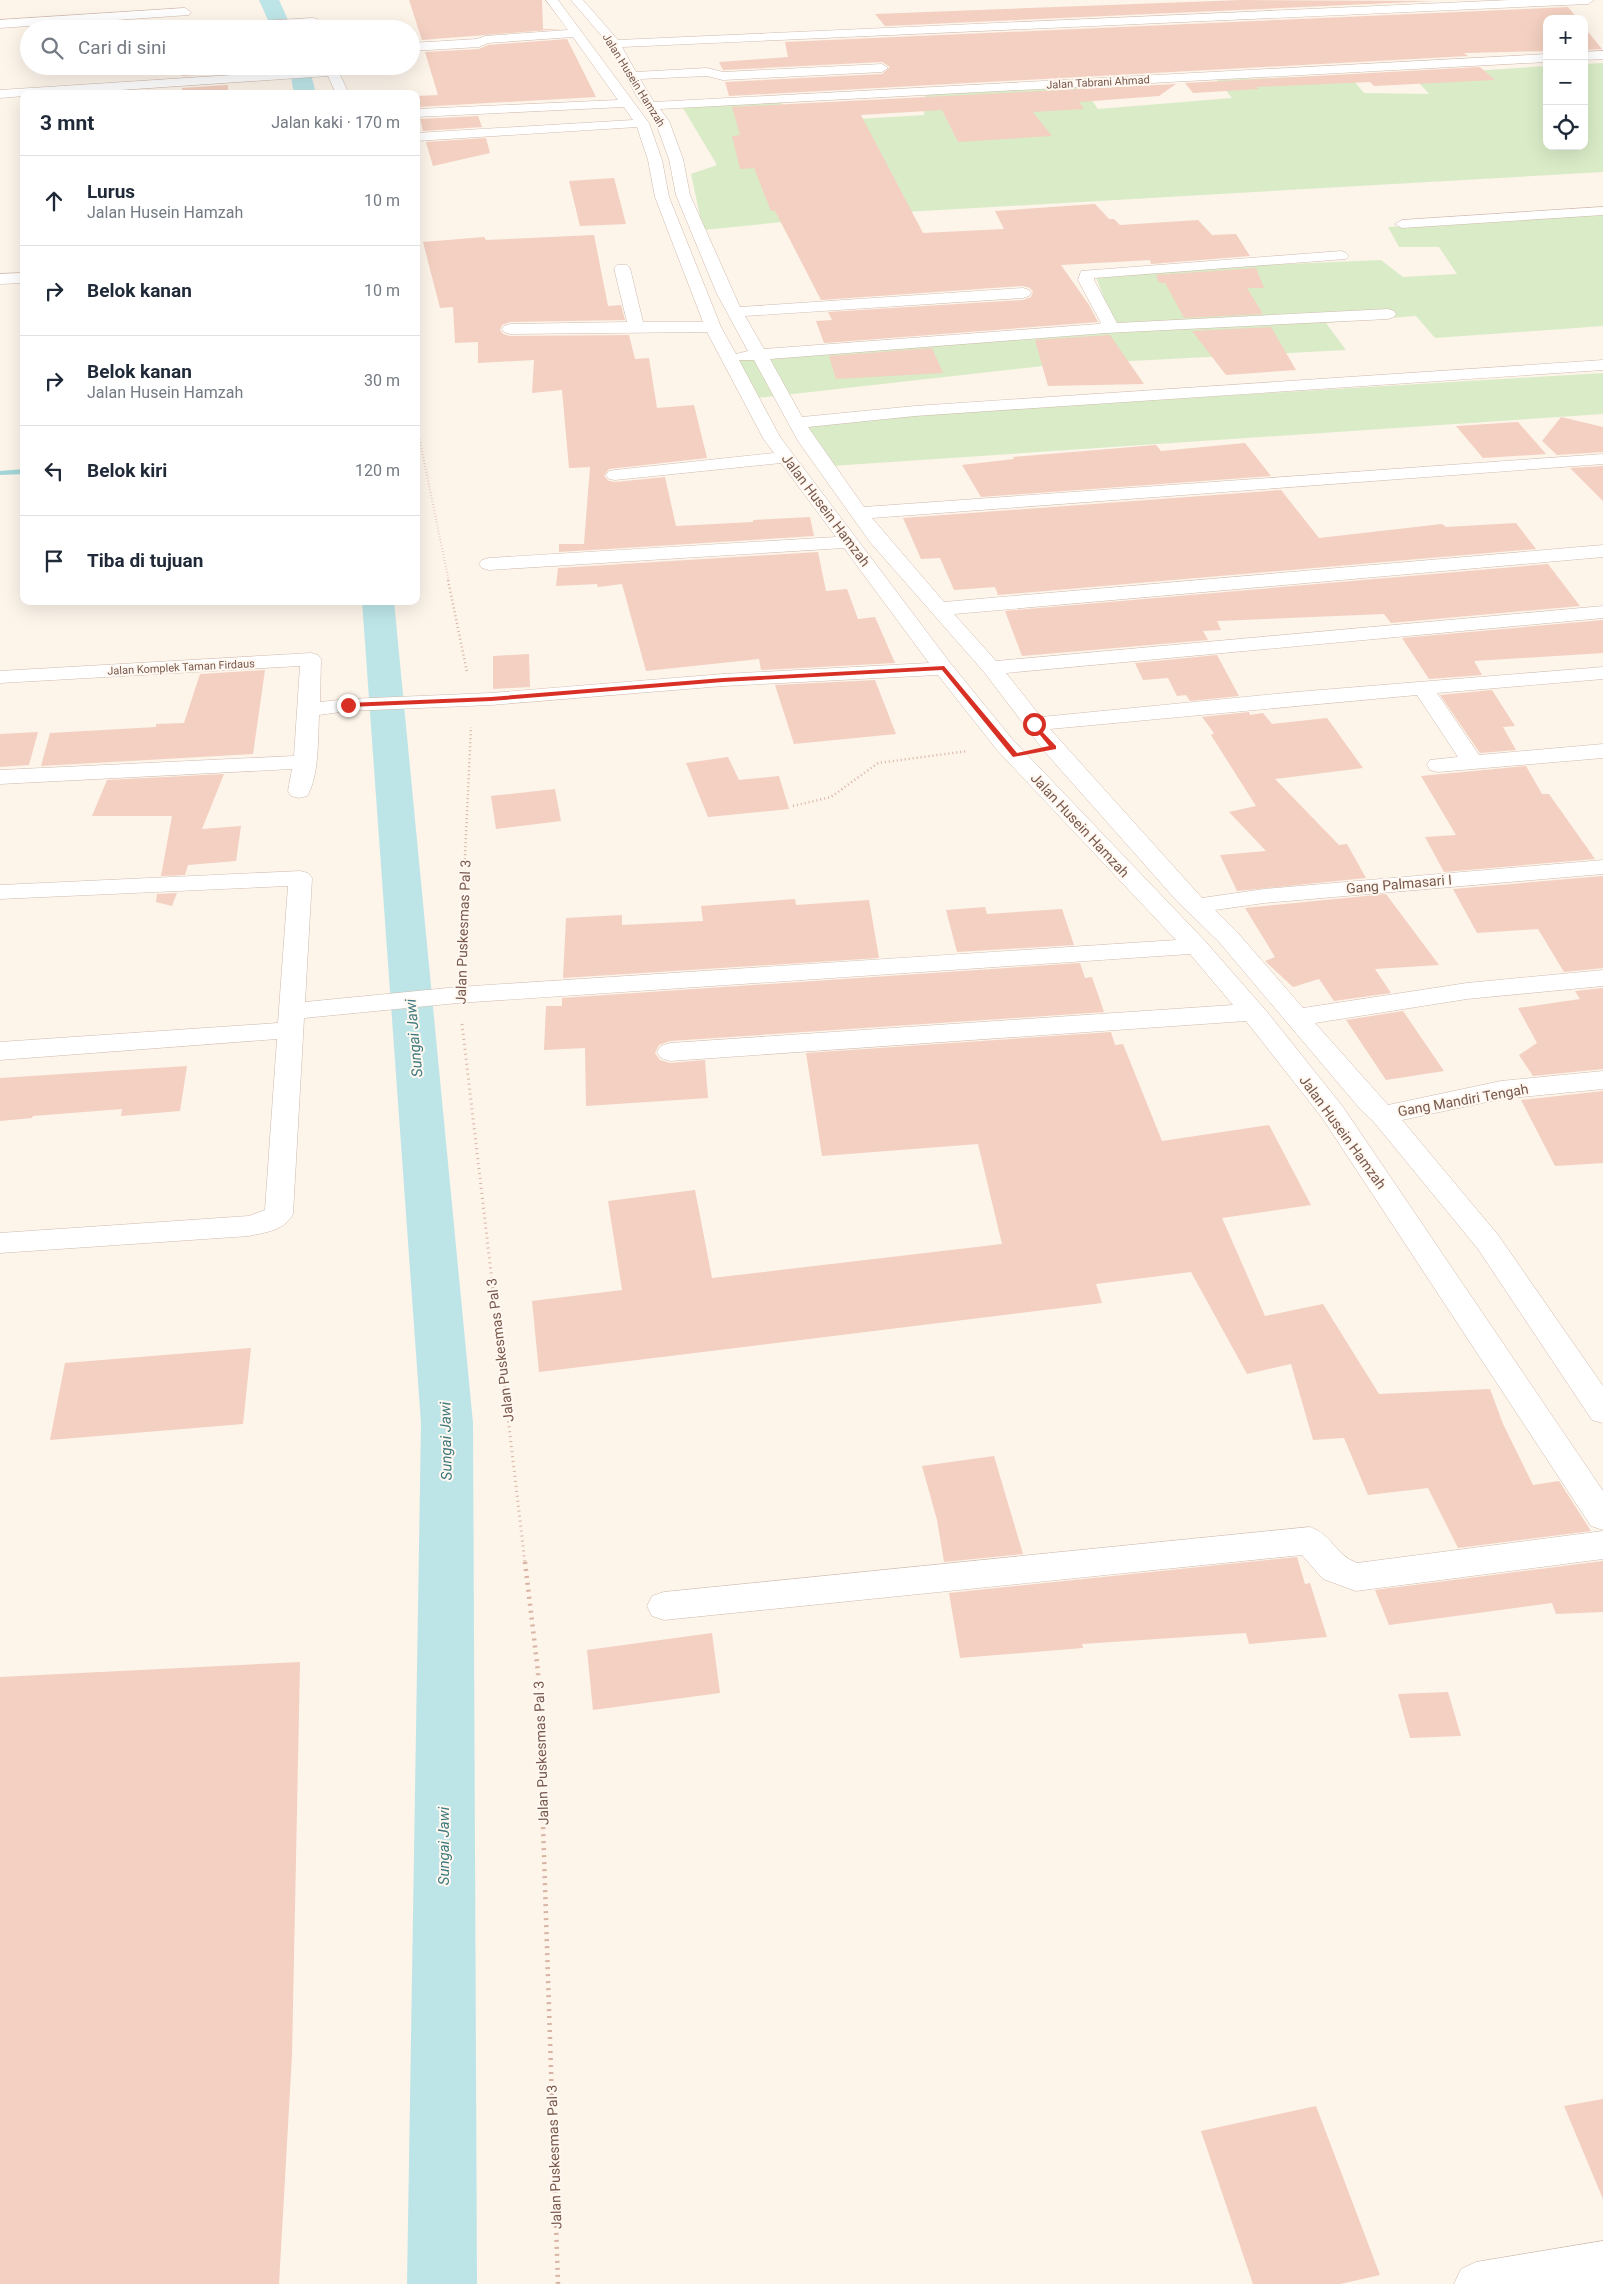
<!DOCTYPE html>
<html lang="id">
<meta charset="utf-8">
<style>
:root{--surface:#fff;--page:#f6f6f7;--text:#1f2937;--muted:#747a83;--line:#e0e1e3}
body{margin:0;font-family:Roboto,sans-serif;background:var(--page);color:var(--text)}
.controls{position:absolute;right:15px;top:15px;display:grid;overflow:hidden;border-radius:10px;box-shadow:0 5px 20px #0002}
.controls button{width:45px;height:45px;display:grid;place-items:center;padding:0;border:0;border-bottom:1px solid var(--line);background:var(--surface);color:var(--text);font:25px sans-serif}
.stop{position:absolute;width:15px;height:15px;margin:-11px;border:4px solid #d93025;border-radius:50%;background:#fff}
.stop.end{background:#d93025;border-color:#fff;box-shadow:0 1px 5px #0008}
.list{margin:0;padding:0;list-style:none}
h2{display:flex;justify-content:space-between;align-items:center;height:65px;margin:0;padding:0 20px;font-size:21px}
h2 small{font-size:16px;font-weight:400;color:var(--muted)}
.list li{display:grid;grid-template-columns:32px 1fr auto;gap:15px;align-items:center;box-sizing:border-box;height:90px;padding:0 20px;border-top:1px solid var(--line)}
.list b{display:block;font-size:19px;white-space:nowrap}
.list p{margin:0;font-size:16px;white-space:nowrap;color:var(--muted)}
.list em{font-size:16px;font-style:normal;color:var(--muted)}
.icon{flex:none;width:28px;height:28px;fill:none;stroke:currentColor;stroke-width:2;stroke-linecap:round;stroke-linejoin:round}
.map{position:relative;flex:none;width:1603px;height:2284px;overflow:hidden}
.search{position:absolute;background:var(--surface);box-shadow:0 5px 20px #0002;left:20px;top:20px;width:400px;height:55px;display:flex;align-items:center;gap:12px;box-sizing:border-box;padding:0 18px;border-radius:28px;color:var(--muted);font-size:19px}
.panel{position:absolute;background:var(--surface);box-shadow:0 5px 20px #0002;left:20px;top:90px;width:400px;height:515px;border-radius:10px}
.map>svg:first-child{display:block}
.green{fill:#d9ecc7}
.lines{fill:none;stroke-linecap:round;stroke-linejoin:round}
.stream{fill:#a3d6da;fill-rule:evenodd}
.canal{fill:#bde5e8;fill-rule:evenodd}
.building{fill:#f3d0c1}
.minor-casing{stroke:#d0baae;stroke-width:1}
.path-far3{stroke:#d9b3a3;stroke-width:2;stroke-dasharray:0.5 2.5;stroke-linecap:butt}
.path-far2{stroke:#d9b3a3;stroke-width:2.5;stroke-dasharray:1 3;stroke-linecap:butt}
.path-far1{stroke:#d9b3a3;stroke-width:3;stroke-dasharray:1 4;stroke-linecap:butt}
.path{stroke:#d9b3a3;stroke-width:4.5;stroke-dasharray:2 5;stroke-linecap:butt}
.minor{fill:#fff;fill-rule:evenodd}
.route{fill:#d93025}
.labels{text-anchor:middle;stroke-width:4;stroke-linejoin:round;paint-order:stroke}
.far-street-label{font-size:11px;fill:#79584c;stroke:#fff8f1}
.street-label{font-size:14px;fill:#79584c;stroke:#fff8f1}
.water-label{font-size:15px;font-style:italic;fill:#3f797e;stroke:#fff8f1}
</style>
<div class="map">
<svg width="1603" height="2284" viewBox="0 0 1603 2284">
<rect width="100%" height="100%" fill="#fdf4ea"/>
<!-- green -->
<path class="green" d="M1603,63v109l-750,43 -150,15 -12,-56 26,-9 -34,-57 97,-8 13,23 131,-8 1,-22 157,-7 16,23 134,-11 -15,-18 132,-5 15,18 65,1 -17,-19 135,-9v80h37v-82z
M1603,214v112l-168,12 -19,-22 -90,7 20,27 -294,15 -295,33 -22,-41 381,-28 -22,-57 287,-12 22,17 54,-3 -18,-27h-40l-11,-20z
M1603,373v41l-772,52 -31,-45z"/>
<g class="lines">
<!-- stream -->
<path class="stream" d="M24,469v5l-24,1v-4z"/>
<!-- canal -->
<path class="canal" d="M259,0h20l13,29h-20z
M289,66h20l7,28h-22z
M362,601h32l79,822 4,861h-70l14,-861z"/>
</g>
<!-- building -->
<path class="building" d="M409,0h133l1,29h18l-139,11z
M1242,0l193,1 -550,25 -10,-12z
M1568,7l10,12h-31v32l-83,2 4,3 -739,40 -4,-14 157,-8 8,-7 -8,-5 -159,8 -4,-8 69,-5 -3,-15z
M223,22v7h-40l1,-5z
M1584,27l18,22 -18,1z
M567,39l29,58 -179,10 -1,-11 22,-1 -13,-43 54,-3 9,-4z
M183,66h43l1,7 -45,3z
M1480,67l15,13 -121,6 -4,-4 -114,5 3,2 -66,4 -8,-10z
M1176,84l-17,12 -80,6 5,7 -51,3 19,24 -94,6 -16,-32 -81,5 62,118 81,-4 -9,-18 100,-7 14,15h5l6,6 78,-5 14,15 24,-1 14,22 -99,8 -1,-4 -89,5 28,40 9,17 -274,21 -8,-22 16,-1 -4,-8 195,-12 8,-3 2,-5 -3,-4 -7,-2 -202,14 -46,-89h-4l-17,-43 -14,1 -8,-33 8,-1 -8,-28z
M228,85v9h-46v-6z
M478,116l4,11 -59,4 -3,-12z
M486,138l4,15 -57,13 -7,-24z
M614,178l12,46 -46,2 -11,-45z
M594,235l14,71 13,-1 4,15 -115,2 -8,3 -2,5 3,4 7,2 119,-1 6,24 14,-1 8,50 37,-3 13,53 -98,11 -5,7 5,5 6,1 50,-5 11,49 77,-4v-2l57,-3 4,19 -255,16v-8h25l6,-77 -21,1 -7,-78 -30,3 2,-33 -56,3v-21l-23,1 -2,-36 -13,1 -17,-66 61,-5 2,3z
M1256,268l8,20h-17l16,26 -79,4 -19,-35h-6l-3,-8z
M1271,327l25,43 -70,5 -34,-44z
M1110,335l34,49 -96,2 -13,-46z
M932,348l11,25 -107,6 -7,-23z
M1561,417l42,10v25l-46,3 -15,-14z
M1518,422l28,32 -63,4 -27,-32z
M1245,443l26,33 -290,21 -19,-32 52,-6 -1,-2 143,-12 5,6z
M1603,466v35l-33,-33z
M1281,490l38,48 123,-14 4,3 70,-4 20,26 -538,46 -3,-8 -41,3 -14,-32 -19,1 -18,-41z
M818,552l8,39 21,-2 11,30 17,-2 20,46 -134,7 -2,-11 -113,12 -24,-87 -24,3 -1,-3 -41,2 2,-18z
M1548,564l32,42 -189,17 -7,-9 -167,7 4,9 -18,1 5,9 -186,16 -17,-45z
M1603,620v33l-129,8 8,14 -53,4 -27,-41z
M529,654l1,33 -37,2v-33z
M1217,655l22,41 -49,5 -4,-6 -9,1 -9,-18 -25,2 -8,-17z
M265,670l-12,84 -212,12 9,-33 106,-6v-3l28,-1 16,-49z
M875,680l21,54 -102,10 -19,-59z
M1492,690l23,36 -12,1 13,23 -36,3 -40,-58z
M1249,712l1,3 13,-2 9,11 55,-6 36,50 -88,11 64,66 8,-1 19,34 -129,13 -17,-36 46,-4 -37,-39 27,-6 -45,-71 3,-2 -12,-16z
M38,732l-9,33 -29,2v-33z
M728,757l11,23 40,-4 10,33 -81,8 -22,-54z
M1526,766l16,28h7l46,65 -151,13 -19,-35 31,-2 -35,-59z
M224,774l-22,55 39,-3 -5,35 -48,4 -3,10 -24,1 11,-60h-80l15,-36z
M555,789l6,32 -65,8 -5,-33z
M1603,876v92l-39,4 -26,-43 -61,4 -24,-44z
M177,893l-5,13 -16,-4 1,-8z
M1386,894l53,71 -64,4 16,24 -57,8 -15,-22 -26,8 -28,-26 10,-4 -30,-49z
M795,899l1,6 73,-5 10,58 -316,20 3,-60 56,-3v10l81,-4 -2,-15z
M985,907l2,7 75,-5 12,36 -117,7 -11,-42z
M1080,963l5,15 7,-1 12,35 -434,29 -11,4 -4,8 5,7 10,3 35,-3 3,38 -122,8 -1,-58 -41,2 2,-44h16v-8z
M1603,988v81l-70,7 -14,-21 18,-12 -19,-35 62,-9 -5,-8z
M1403,1011l41,60 -58,9 -40,-60z
M1111,1032l4,13 8,-1 39,97 107,-16 42,80 -89,13 43,98 58,-12 56,90 111,-5 13,35 30,61 26,-4 32,50 -133,17 -30,-60 -60,7 -24,-57 -31,2 -22,-76 -44,10 -56,-102 -95,12 6,19 -563,69 -7,-71 90,-11 -14,-89 87,-11 17,88 290,-34 -24,-100 -156,12 -16,-103z
M187,1066l-7,45 -59,5 1,-7 -89,7 -1,2 -32,3v-43z
M1603,1091v72l-48,3 -34,-66z
M251,1348l-8,76 -193,16 15,-77z
M994,1456l29,98 -79,8 -7,-42 -15,-54z
M1297,1557l8,27 5,-1 17,54 -78,7 -3,-11 -164,11 1,4 -123,10 -11,-65z
M1603,1561v51l-47,2 -4,-11 -163,22 -14,-35z
M712,1633l8,60 -127,17 -6,-60z
M300,1662l-8,393 -13,229h-279v-607z
M1448,1692l13,44 -51,2 -12,-44z
M1603,2099v100l-39,-93z
M1316,2106l64,169 -40,9h-87l-52,-153z"/>
<g class="lines">
<!-- minor casing -->
<g class="minor-casing">
<path id="minor" d="M546,0h12l91,123 13,37 7,37 52,130 15,27 12,-3 -31,-57 -41,-99 -7,-36 -14,-38 -18,-24 -30,-55 -36,-42h12l35,40 892,-40h84l-6,4 -966,43 14,25 71,-4 16,4 159,-8 6,4 -6,4 -159,8 -16,-4 -67,3 14,23 893,-48v8l-887,47 9,12 14,38 7,36 50,112 283,-19 6,2 2,3 -2,3 -6,2 -278,18 19,33 334,-25 3,-1 -23,-43 3,-9 260,-20 5,2 3,3 -3,3 -252,19v2l23,43 271,-14 6,2 2,3 -2,3 -6,2 -282,14 -336,26 32,58 113,-11 688,-46v10l-688,46 -107,11 56,80 739,-53v10l-731,54 72,84 659,-57v12l-649,57 42,47 607,-55v12l-597,55 35,44 255,-25 307,-25v12l-166,14 42,62 124,-11v14l-165,14 -8,-2 -3,-5 3,-5 28,-3 -41,-62 -367,34 152,169 62,-9 339,-29v14l-339,29 -49,7 22,22 66,76 164,-25 136,-13v16l-136,13 -152,24 73,82 113,-24 102,-10v18l-102,10 -99,21 96,115 105,151v37l-11,-3 -114,-171 -105,-128 -12,-11 -142,-168 -43,-42 -131,-148 -61,-80 -114,-130 -72,-101 -44,-81h-15l41,77 171,227 62,76 192,201 63,72 75,94 260,384v39l-12,-4 -268,-407 -77,-98 -576,40 -9,-3 -4,-6 4,-6 9,-3 563,-38 -43,-51 -732,49 -154,15 -11,196c-9,17 -27,18 -44,22l-249,17v-20l249,-17 16,-6 12,-171 -277,21v-18l278,-19 10,-137 -288,13v-14l300,-14 8,2 4,5 -7,124 153,-15 718,-47 -179,-190 -59,-75 -215,11 -232,19 -143,6 -29,4c-1,22 0,63 -12,81l-8,2 -8,-2 -3,-5 4,-22 -292,15v-14l294,-14 6,-90 -300,17v-12l311,-18 7,2 3,4 -1,43 28,-3 143,-6 232,-19 206,-11 -85,-115 -355,22 -7,-2 -3,-4 3,-4 7,-2 347,-21 -55,-74 -166,17 -6,-1 -3,-4 3,-4 6,-1 159,-17 -11,-15 -56,-106 -197,2 -6,-2 -2,-3 2,-3 6,-2 117,-2 -13,-54 3,-3h10l3,3 13,54h60l-48,-125 -7,-37 -11,-33 -221,14v-8l217,-13 -9,-13 -208,10 1,-8 201,-9 -45,-63 -85,6 -9,4 -68,4v-8l66,-4 8,-3 83,-6z
M185,8l6,4 -2,3 -189,13v-8z
M313,18l4,1 2,3 -2,3 -80,4 3,-6 4,-1z
M1603,51v8l-19,1v-8z
M324,66h12l13,28h-13l-8,-18 -266,18h-38v2l-24,2v-8l325,-21z
M1603,207v8l-201,13 -7,-4 7,-4z
M24,273v10l-24,1v-10z
M1310,1527c23,8 25,28 47,36l246,-32v28l-247,32 -33,-12 -21,-24 -638,65 -12,-4 -5,-10 5,-10 12,-4z
M1603,2241v43h-149l7,-15 15,-7z"/>
</g>
<!-- path-far3 -->
<path class="path-far3" d="M416,422l33,160"/>
<!-- path-far2 -->
<path class="path-far2" d="M448,580l19,92
M793,806l38,-9 47,-34 90,-12
M460,963l11,-236"/>
<!-- path-far1 -->
<path class="path-far1" d="M462,1024l63,539"/>
<!-- path -->
<path class="path" d="M525,1562l13,110 20,612"/>
<!-- minor -->
<use href="#minor" class="minor"/>
</g>
<!-- route -->
<path class="route" d="M944,666l73,87 32,-7 -18,-22 3,-1 22,23v3l-43,8 -71,-87 -219,12 -232,19 -143,6 -4,-2 4,-2 143,-6 232,-19z"/>
<g class="labels">
<!-- far-street labels -->
<g class="far-street-label">
<text transform="translate(634 80) rotate(58)" y="4">Jalan Husein Hamzah</text>
<text transform="translate(1098 82) rotate(-3)" y="4">Jalan Tabrani Ahmad</text>
<text transform="translate(181 667) rotate(-3)" y="4">Jalan Komplek Taman Firdaus</text>
</g>
<!-- street labels -->
<g class="street-label">
<text transform="translate(826 510) rotate(53)" y="5">Jalan Husein Hamzah</text>
<text transform="translate(1080 825) rotate(47)" y="5">Jalan Husein Hamzah</text>
<text transform="translate(1399 884) rotate(-5)" y="5">Gang Palmasari I</text>
<text transform="translate(463 932) rotate(-88)" y="5">Jalan Puskesmas Pal 3</text>
<text transform="translate(1463 1100) rotate(-10)" y="5">Gang Mandiri Tengah</text>
<text transform="translate(1343 1132) rotate(54)" y="5">Jalan Husein Hamzah</text>
<text transform="translate(500 1350) rotate(-97)" y="5">Jalan Puskesmas Pal 3</text>
<text transform="translate(541 1753) rotate(-92)" y="5">Jalan Puskesmas Pal 3</text>
<text transform="translate(554 2157) rotate(-92)" y="5">Jalan Puskesmas Pal 3</text>
</g>
<!-- water labels -->
<g class="water-label">
<text transform="translate(414 1038) rotate(-95)" y="5">Sungai Jawi</text>
<text transform="translate(446 1441) rotate(-91)" y="5">Sungai Jawi</text>
<text transform="translate(444 1846) rotate(-90)" y="5">Sungai Jawi</text>
</g>
</g>
</svg>
<div class="controls">
<button>+</button>
<button>−</button>
<button><svg class="icon" aria-label="locate" viewBox="0 0 24 24"><circle cx="12" cy="12" r="6"/><path d="M12 2v4M12 18v4M2 12h4M18 12h4"/></svg></button>
</div>
<div class="stop" style="left:1034px;top:724px"></div>
<div class="stop end" style="left:348px;top:705px"></div>
<div class="search"><svg class="icon" aria-label="search" viewBox="0 0 24 24"><circle cx="10" cy="10" r="6"/><path d="M15 15l6 6"/></svg>Cari di sini</div>
<section class="panel">
<h2>3 mnt<small>Jalan kaki · 170 m</small></h2>
<ul class="list">
<li><svg class="icon" aria-label="ahead" viewBox="0 0 24 24"><path d="M12 20V5M6 11l6-6 6 6"/></svg><div><b>Lurus</b><p>Jalan Husein Hamzah</p></div><em>10 m</em></li>
<li><svg class="icon" aria-label="right" viewBox="0 0 24 24"><path d="M7 20v-9h11M14 6l5 5-5 5"/></svg><div><b>Belok kanan</b></div><em>10 m</em></li>
<li><svg class="icon" aria-label="right" viewBox="0 0 24 24"><path d="M7 20v-9h11M14 6l5 5-5 5"/></svg><div><b>Belok kanan</b><p>Jalan Husein Hamzah</p></div><em>30 m</em></li>
<li><svg class="icon" aria-label="left" viewBox="0 0 24 24"><path d="M17 20v-9H6M10 6l-5 5 5 5"/></svg><div><b>Belok kiri</b></div><em>120 m</em></li>
<li><svg class="icon" aria-label="arrive" viewBox="0 0 24 24"><path d="M6 21V4h12l-3 4 3 4H6"/></svg><div><b>Tiba di tujuan</b></div></li>
</ul>
</section>
</div>
